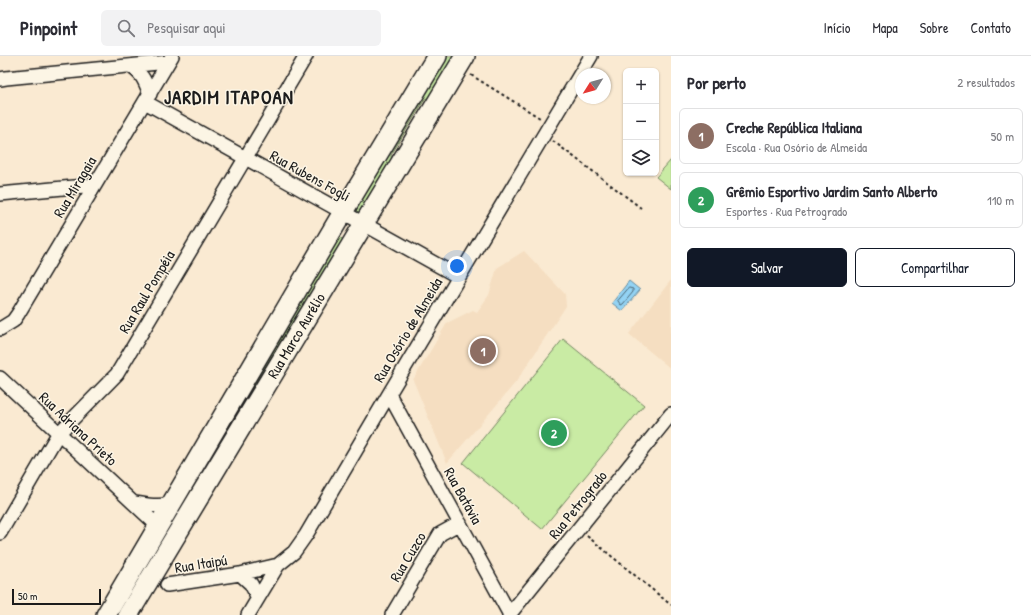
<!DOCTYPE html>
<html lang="pt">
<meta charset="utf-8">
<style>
:root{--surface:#fff;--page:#f2f2f3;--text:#2b2b33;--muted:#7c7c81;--line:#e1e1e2;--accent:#111827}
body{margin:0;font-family:"Patrick Hand",sans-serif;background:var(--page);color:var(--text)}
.controls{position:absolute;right:12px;top:12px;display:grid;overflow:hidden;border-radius:6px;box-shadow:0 1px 3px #0004}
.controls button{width:36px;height:36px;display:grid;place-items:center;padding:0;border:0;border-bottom:1px solid var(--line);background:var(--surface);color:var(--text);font:20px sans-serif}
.compass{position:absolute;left:575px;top:12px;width:36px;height:36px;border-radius:50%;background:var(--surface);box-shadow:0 1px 3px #0004;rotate:233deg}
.scale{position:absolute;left:12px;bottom:10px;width:89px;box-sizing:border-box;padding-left:4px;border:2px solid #1c1c1c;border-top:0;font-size:11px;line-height:14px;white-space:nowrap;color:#1c1c1c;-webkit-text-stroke:3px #fcf5e5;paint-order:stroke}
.you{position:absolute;left:457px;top:210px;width:14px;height:14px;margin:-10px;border:3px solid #fff;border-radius:50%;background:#1a73e8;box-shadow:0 0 0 6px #1a73e833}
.badge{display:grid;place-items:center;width:26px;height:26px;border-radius:50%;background:var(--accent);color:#fff;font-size:13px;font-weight:700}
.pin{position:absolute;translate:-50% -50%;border:2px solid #fff;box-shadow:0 1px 4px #0006}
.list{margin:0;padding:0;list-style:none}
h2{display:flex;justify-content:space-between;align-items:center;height:52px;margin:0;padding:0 16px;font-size:17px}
h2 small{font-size:13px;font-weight:400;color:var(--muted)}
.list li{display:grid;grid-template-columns:26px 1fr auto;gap:12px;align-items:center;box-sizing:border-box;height:56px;margin:0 8px 8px;padding:0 8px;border:1px solid var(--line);border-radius:6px}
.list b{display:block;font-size:15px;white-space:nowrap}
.list p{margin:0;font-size:13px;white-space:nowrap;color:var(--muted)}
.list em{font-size:13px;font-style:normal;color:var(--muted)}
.actions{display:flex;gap:8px;padding:12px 16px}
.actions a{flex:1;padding:9px 0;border:1px solid var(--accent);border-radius:6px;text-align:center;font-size:14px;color:var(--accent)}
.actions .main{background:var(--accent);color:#fff}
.icon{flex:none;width:22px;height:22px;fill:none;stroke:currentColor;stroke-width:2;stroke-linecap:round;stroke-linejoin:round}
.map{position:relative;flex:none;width:671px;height:559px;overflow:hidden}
header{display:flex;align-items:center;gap:24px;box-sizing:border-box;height:56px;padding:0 20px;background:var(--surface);border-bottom:1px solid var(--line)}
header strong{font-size:19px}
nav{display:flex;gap:22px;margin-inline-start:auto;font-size:14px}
.search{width:280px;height:36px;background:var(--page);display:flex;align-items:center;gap:10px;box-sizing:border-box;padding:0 14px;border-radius:6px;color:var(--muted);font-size:15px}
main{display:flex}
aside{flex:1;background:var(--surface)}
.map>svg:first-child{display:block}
.built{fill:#f5dec1}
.green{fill:#c9eba4;stroke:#728460}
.water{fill:#93d3f4;stroke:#638a9e}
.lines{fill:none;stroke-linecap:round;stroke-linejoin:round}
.shore{stroke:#4c6572;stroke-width:1}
.street-casing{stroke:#1c1c1c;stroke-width:16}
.secondary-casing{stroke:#1c1c1c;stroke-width:22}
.path{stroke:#1c1c1c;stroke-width:2;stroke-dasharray:3 3;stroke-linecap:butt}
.street{stroke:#fcf5e5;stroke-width:13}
.secondary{stroke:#fcf5e5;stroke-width:19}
.labels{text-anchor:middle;stroke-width:3;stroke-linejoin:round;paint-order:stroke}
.street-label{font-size:15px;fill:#1c1c1c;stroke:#fcf5e5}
.district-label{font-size:19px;font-weight:bold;letter-spacing:1px;fill:#1c1c1c;stroke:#fcf5e5}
</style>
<header>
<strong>Pinpoint</strong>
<div class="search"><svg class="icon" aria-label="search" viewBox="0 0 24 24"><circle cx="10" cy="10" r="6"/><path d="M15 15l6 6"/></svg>Pesquisar aqui</div>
<nav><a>Início</a><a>Mapa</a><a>Sobre</a><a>Contato</a></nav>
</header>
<main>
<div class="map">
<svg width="671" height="559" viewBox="0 0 671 559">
<rect width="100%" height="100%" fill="#faead2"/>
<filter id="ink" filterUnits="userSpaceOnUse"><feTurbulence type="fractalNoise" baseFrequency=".025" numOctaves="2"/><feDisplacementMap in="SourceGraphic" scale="8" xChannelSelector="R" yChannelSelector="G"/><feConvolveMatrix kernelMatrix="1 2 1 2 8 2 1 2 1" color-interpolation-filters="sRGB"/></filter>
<g filter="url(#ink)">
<!-- built -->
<path class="built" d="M524,195l41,43 1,12 -50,76 -69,81 -34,-83 34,-57 26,-13 4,2 12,-17 8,-27z
M671,224v89l-42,-35z"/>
<!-- green -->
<path class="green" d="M445,0h12l-25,41 -7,2 -34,56 1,8 -30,49 -4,3 -5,-3z
M671,104v29l-15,-12z
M339,180l4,4 -170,288 -9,3 -30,54 1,8 -6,2 -1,-1 63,-114 7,-2 32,-53 -2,-8z
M563,283l81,66 -102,124 -79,-66z"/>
<!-- water -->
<path class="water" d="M629,225l11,9 -18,21 -10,-8z"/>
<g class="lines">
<!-- shore -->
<path class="shore" d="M629,232l4,1v3l-10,12 -2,1 -3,-4z"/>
<!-- street casing -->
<g class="street-casing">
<path id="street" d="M130,10c12,7 15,15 20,28
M0,23l6,-1 162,-16
M145,46l314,175
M0,138l95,-9
M0,273l13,-8 5,-7 154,-258
M0,322l158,148
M389,338l121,221
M135,447c12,2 23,4 36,1
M0,477l58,-99 59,-60 189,-318
M240,518l11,10 7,14
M167,529l73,-11 38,-9
M248,559l30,-50 16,-13 12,-17 83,-141 202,-338
M392,559l48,-81 20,-11
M509,559l162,-201"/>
</g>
<!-- secondary casing -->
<g class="secondary-casing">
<g id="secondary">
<path d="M106,559l237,-403 94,-156"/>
<path id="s1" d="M128,559l337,-559"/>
</g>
</g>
<!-- path -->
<path class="path" d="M471,19l69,43
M553,85l88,67
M587,480l84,69"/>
<!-- street -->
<use href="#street" class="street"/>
<!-- secondary -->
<use href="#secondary" class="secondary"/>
</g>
</g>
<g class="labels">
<!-- street labels -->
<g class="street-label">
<text transform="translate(310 120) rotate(29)" y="5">Rua Rubens Fogli</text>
<text transform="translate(75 131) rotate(-59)" y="5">Rua Miragaia</text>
<text transform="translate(147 236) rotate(-59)" y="5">Rua Raul Pompéia</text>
<text transform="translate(408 274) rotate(-59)" y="5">Rua Osório de Almeida</text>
<text dy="5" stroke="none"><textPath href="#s1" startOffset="326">Rua Marco Aurélio</textPath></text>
<text transform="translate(78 373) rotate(43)" y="5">Rua Adriana Prieto</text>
<text transform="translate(463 440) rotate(61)" y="5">Rua Batávia</text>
<text transform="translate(578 449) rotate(-51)" y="5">Rua Petrogrado</text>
<text transform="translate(408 501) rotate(-59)" y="5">Rua Cuzco</text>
<text transform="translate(201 508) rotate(-9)" y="5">Rua Itaipú</text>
</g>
<!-- district labels -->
<g class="district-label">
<text x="229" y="48">JARDIM ITAPOAN</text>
</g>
</g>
</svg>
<div class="controls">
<button>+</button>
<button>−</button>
<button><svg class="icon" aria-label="layers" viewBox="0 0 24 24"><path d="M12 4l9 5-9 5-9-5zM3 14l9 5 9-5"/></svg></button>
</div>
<svg class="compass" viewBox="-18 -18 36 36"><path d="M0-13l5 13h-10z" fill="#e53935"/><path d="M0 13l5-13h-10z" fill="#7c7c81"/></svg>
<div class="scale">50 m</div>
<div class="you"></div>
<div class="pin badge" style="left:483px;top:295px;background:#8d6e63">1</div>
<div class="pin badge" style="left:554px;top:377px;background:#2e9e5b">2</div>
</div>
<aside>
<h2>Por perto<small>2 resultados</small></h2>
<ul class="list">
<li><span class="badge" style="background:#8d6e63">1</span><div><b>Creche República Italiana</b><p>Escola · Rua Osório de Almeida</p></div><em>50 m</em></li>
<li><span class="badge" style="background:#2e9e5b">2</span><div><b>Grêmio Esportivo Jardim Santo Alberto</b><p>Esportes · Rua Petrogrado</p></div><em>110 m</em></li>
</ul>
<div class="actions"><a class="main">Salvar</a><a>Compartilhar</a></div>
</aside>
</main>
